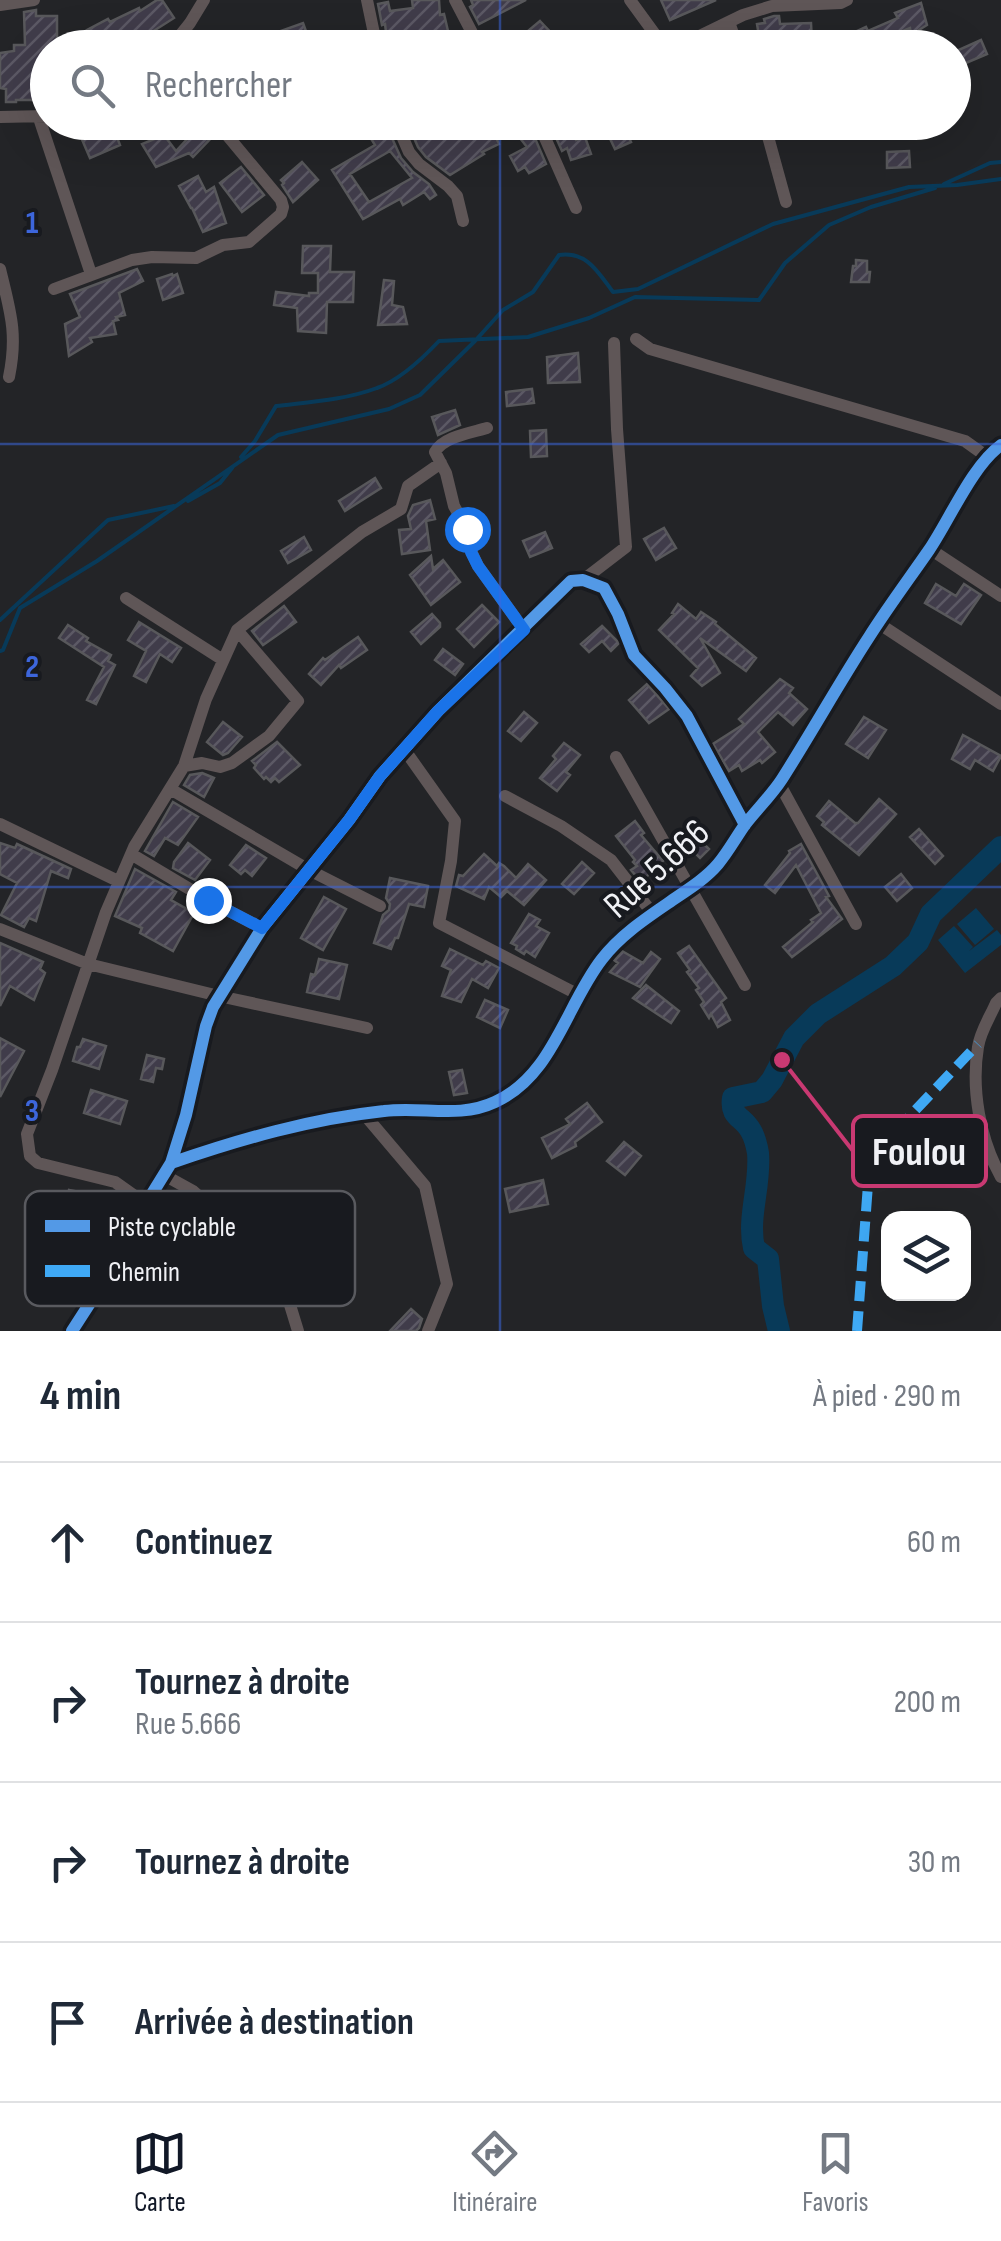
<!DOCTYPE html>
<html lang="fr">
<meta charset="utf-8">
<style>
:root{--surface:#fff;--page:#f6f6f7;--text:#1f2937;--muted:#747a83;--line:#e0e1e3;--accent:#111827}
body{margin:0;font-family:"Sofia Sans Condensed",sans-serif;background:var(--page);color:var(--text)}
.controls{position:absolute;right:30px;bottom:30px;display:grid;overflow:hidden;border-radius:20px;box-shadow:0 10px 40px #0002}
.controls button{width:90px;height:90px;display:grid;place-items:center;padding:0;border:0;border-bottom:2px solid var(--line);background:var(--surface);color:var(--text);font:50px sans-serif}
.stop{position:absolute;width:30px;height:30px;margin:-22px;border:8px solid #1a73e8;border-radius:50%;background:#fff}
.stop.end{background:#1a73e8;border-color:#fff;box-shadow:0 2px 10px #0008}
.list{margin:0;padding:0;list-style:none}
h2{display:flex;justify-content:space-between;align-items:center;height:130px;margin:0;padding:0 40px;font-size:42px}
h2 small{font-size:32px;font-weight:400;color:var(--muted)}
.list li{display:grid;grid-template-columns:65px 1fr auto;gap:30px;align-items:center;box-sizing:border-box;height:160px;padding:0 40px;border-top:2px solid var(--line)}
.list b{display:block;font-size:38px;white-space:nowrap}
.list p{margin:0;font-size:32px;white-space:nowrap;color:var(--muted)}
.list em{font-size:32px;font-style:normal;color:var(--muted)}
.icon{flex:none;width:55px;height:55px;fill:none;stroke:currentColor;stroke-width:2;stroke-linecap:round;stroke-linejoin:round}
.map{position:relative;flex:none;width:1001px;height:1331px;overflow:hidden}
.search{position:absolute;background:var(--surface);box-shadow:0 10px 40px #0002;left:30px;right:30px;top:30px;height:110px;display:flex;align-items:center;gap:25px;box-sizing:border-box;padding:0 35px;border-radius:55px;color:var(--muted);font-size:38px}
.sheet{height:770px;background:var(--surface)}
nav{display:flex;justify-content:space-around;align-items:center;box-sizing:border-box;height:140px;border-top:2px solid var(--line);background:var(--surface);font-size:28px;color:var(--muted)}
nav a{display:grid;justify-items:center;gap:5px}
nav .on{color:var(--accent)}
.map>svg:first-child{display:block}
.water{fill:#083a59}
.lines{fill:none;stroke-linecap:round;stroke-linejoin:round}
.stream{stroke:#083a59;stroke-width:4}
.river{stroke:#083a59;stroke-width:22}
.building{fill:url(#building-hatch);stroke:#58585b;stroke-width:2.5;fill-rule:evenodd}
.street{stroke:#5f5657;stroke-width:12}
.quiet{stroke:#3fa9f5;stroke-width:10;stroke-dasharray:20 10;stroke-linecap:butt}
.cycleway-casing{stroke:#181a1f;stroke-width:19}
.cycleway{stroke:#5399e6;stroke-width:12}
.route{stroke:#1a73e8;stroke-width:12}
.grid{fill:none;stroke:#3d66dc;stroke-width:2.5;stroke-opacity:0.55}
.labels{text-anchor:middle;stroke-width:8;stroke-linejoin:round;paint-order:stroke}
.street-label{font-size:38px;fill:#f0f1f5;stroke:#181a1f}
.key{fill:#181a1f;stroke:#595a5f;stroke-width:2.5}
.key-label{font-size:28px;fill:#f0f1f5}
.grid-label{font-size:32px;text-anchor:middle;font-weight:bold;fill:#3d66dc;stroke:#181a1f;stroke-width:8;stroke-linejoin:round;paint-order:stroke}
.leader{fill:none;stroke:#c93972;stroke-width:4}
.callout-dot{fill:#c93972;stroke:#181a1f;stroke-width:4}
.callout{fill:#181a1f;stroke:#c93972;stroke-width:4}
.callout-label{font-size:40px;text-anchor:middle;font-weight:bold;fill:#f0f1f5}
</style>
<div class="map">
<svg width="1001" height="1331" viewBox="0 0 1001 1331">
<defs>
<pattern id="building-hatch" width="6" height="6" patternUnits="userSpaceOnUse" patternTransform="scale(2.5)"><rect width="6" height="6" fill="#403c4a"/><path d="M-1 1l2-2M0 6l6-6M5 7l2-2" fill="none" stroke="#5c5965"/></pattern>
</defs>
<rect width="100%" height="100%" fill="#232427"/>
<!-- water -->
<path class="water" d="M976,908l18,21 -19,16 -18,-21z
M954,926l19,21 -4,4 28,-21 4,5v10l-36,28 -27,-33z"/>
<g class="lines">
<!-- stream -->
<path class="stream" d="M944,184l46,-21 11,-1
M241,457l14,-16 21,-35c33,-4 69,-6 101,-18 23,-8 45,-29 62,-47l89,-4 61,-19 46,-21 124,3 26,-37 44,-38 42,-18 64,-19
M188,501l32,-18 12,-15
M0,620l108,-100 66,-14
M0,651l3,-1 17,-42 77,-47 181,-126 111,-26 31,-14 55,-54 28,-31 30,-18 26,-37c28,-4 39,17 54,37l25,-3 135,-65 136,-37 48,-2 44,-6"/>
<!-- river -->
<path class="river" d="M779,1331l-6,-25 -5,-47 -14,-11c-7,-31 7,-63 4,-95 -1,-6 -4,-17 -7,-22 -8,-15 -21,-13 -18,-33l29,-6 10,-12 22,-42 24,-24 75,-48 25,-24 13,-28 70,-67"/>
</g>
<!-- building -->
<path class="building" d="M157,0h5l12,18 -22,14 -36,16h-56l29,-15 -2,-3 21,-11 2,3 29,-14 1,3z
M412,0h27l1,15 4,-1 8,34h-58l-1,-9 -6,1 -2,-16 -3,1 -4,-21 10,-2 2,9 23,-3z
M471,0h55l-47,24 -9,-17 3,-2z
M661,0h55l-46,20z
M921,3l6,22 -16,10 -1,-7 -49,20h-30l17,-8 -2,-4 20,-9 2,4 30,-13 -3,-5z
M36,10v6h21v32h-9v52h-32v2h-10v-13l-6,-1v-35l14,-2v-6h11l-1,-33z
M774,16h5l1,8 31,-1 1,19 -20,1v-6l-32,5 -3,-18 8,-1 -1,-4z
M540,21l16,17 -11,10h-30l9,-9 -2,-3z
M303,23l9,25h-28l-6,-16z
M981,40l6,14 -33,14v-16z
M80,122h31l9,23 -30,13 -13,-30 5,-2z
M203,122h3l8,13 -21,22 -4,-4 -33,14 -14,-23 22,-9 12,16z
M407,122h82l10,22 -17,8 2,2 -34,21 -24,-18 -8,-10z
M520,122h8l18,42 -17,9 -4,-6 -7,4 -8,-15 17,-9 -15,-19z
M549,122h19l8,18 9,-3 6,17 -20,6 -4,-12 -5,3z
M612,122h10l9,20 -16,7 -11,-23z
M387,127l14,31 12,14 16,12 7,11 -6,4 -6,-7 -21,13 -3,-6 -37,20 -31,-49 43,-25 -5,-8zM390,151l22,27 -43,24 -19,-28z
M909,151l1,16 -23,1v-16z
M302,162l16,18 -25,22 -11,-17 2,-2 -3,-3z
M241,167l23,28 -22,17 -22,-29z
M198,176l8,16 8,-5 12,36 -23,9 -11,-24h-1l-12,-22z
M303,246h28l-1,26h24l-1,30h-26l-1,31 -28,-2 -1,-23 -23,-3 2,-13 33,4v-3h9v-20h-16z
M856,260l11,1v11h3l-1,10h-18l2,-16h3z
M137,269l6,12 -24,12 6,22 -9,2 2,3 -5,1 3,13 -26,4 2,4 -23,14 -4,-32 15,-7 -10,-23z
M172,274l1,2 4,-2 6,19 -20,7 -6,-21z
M384,280l10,1 -2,24 11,2 4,17 -29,1z
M578,353l2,29 -32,1 -1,-26z
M532,389l2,14 -27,3 -1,-14z
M455,410l5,15 -22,10 -6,-18z
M546,430l1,26 -16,1 -1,-26z
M375,478l6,10 -36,23 -6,-10z
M430,500l5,19 -9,2 4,29 -28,4 -3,-24 12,-1 -3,-13 5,-11z
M664,528l12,20 -20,12 -12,-21z
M545,532l7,16 -22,9 -7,-16z
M304,537l7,13 -23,13 -7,-12z
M431,556l2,13 10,-9 17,22 -29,23 -21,-30z
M936,584l20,12 8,-12 17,11 -20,29 -36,-21z
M678,604l18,15 5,-7 15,10 -1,2 41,34 -10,13 -46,-33 20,35 -18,13 -11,-10 7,-8 -39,-38 15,-16 -2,-1z
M482,605l17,17 -25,25 -17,-18z
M284,606l12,16 -33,23 -11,-14z
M432,614l8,9v4l-19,17 -10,-12z
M139,622l42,26 -9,14 -12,-8 -14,28 -12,-6 12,-25 -18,-11z
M68,625l20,13 -2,3 25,14 -3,6 7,4 -19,39 -9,-4 17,-33 -45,-29z
M602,626l17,17 -8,8 -9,-10 -13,11 -8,-8z
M358,637l9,13 -26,18 -2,-3 -18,20 -12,-11 14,-16 2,2z
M443,649l20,15 -8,11 -20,-15z
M780,679l13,9 -4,5 18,16 -14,16 -15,-13 -20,20 17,20 -13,11 -2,-3 -18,11 -3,-6 -10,6 -16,-27 31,-20 -5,-5z
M647,684l22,25 -20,14 -20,-23z
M524,712l13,11 -16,18 -13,-10z
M864,717l22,13 -18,28 -22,-14z
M223,722l19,15 -14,16 -5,2 -16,-13z
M963,735l38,21 -8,15 -18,-11 -5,9 -18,-10z
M277,742l23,23 -21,17 -4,-4 -4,4 -5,-5 -2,2 -10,-11 2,-3 -4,-4z
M564,743l16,12 -14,17 4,3 -13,16 -17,-13 16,-19 -3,-3z
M202,773l12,5 -10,19 -20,-12 6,-10z
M879,799l17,15 -37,41 -37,-30 2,-3 -7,-6 12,-15 26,22h3z
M173,802l25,15 -20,28 -13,-7 -11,18 -9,-5z
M635,821l9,12 -3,2 22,26 -22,21 -10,-12 6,-4 -4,-4 2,-2 -19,-24z
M688,829l21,20 -9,9 -20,-20z
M919,829l24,27 -8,8 -25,-27z
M0,843l15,5 2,-4 54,25 -3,9 -17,-7 -15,50 -7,-3 -5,9 -23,-12 16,-32 -17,-9z
M188,843l22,17 -15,20 -22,-12 1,-6z
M801,844l28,52 -3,1 16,22 -50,38 -9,-10 30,-25 -2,-2 10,-7 -25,-48 -21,28 -10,-8 25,-32 -1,-2z
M246,845l20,13 -14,18 -7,-6 -4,4 -11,-9z
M484,854l13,12 2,-3 5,3 12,12 12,-14 18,16 -22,25 -17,-14 -6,6 -12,-10 -5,12 -28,-13 3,-11 4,1z
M582,862l12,11 -20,21 -12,-10z
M135,869l41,23 -5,8 23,13 -21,38 -33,-18 2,-5 -27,-12z
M901,874l11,14 -15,13 -12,-14z
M390,878l38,8 -4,21 -15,-3 -11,34h-3l-4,11 -17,-6 9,-28 6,-5 1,-6 -4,-6z
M324,897l22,12 -23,41 -22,-12z
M529,914l11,6 -4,6 13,7 -14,24 -9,-6 -2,3 -8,-5 1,-3 -6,-3z
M0,943l43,19 -3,7 5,4 -11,27 -24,-14 -10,20z
M689,946l37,52 -5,4 9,18 -12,7 -7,-13 -2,4 -8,-13 3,-3 -8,-12 3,-2 -12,-16 3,-2 -12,-17z
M450,949l33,16 3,-4 13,7 -11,20 -16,-9 -11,23 -19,-6 9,-26 -9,-4z
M622,951l21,12 8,-11 9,7 -20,28 -30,-15 8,-9 -4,-3z
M319,959l28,6 -8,34 -32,-7 4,-18 4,1z
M646,985l33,26 -8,12 -38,-25z
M485,1000l23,10 -8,18 -23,-11z
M0,1038l24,13 -24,46z
M83,1039l23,7 -7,23 -26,-8 4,-14h3z
M147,1055l17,4 -2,10 -6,-1 -3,14 -12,-3z
M462,1070l5,23 -13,2 -5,-23z
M91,1090l36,11 -7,23 -36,-11z
M587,1103l15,19 -27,20 1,4 -24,12 -10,-20 28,-14 -4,-5z
M624,1142l17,14 -16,19 -18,-14z
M543,1180l5,24 -38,8 -5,-23z
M69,1190l27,5 -5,25 -27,-5z
M411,1309l11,10 -3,9 -3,3h-26z"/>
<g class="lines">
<!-- street -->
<path class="street" d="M367,0l10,48
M455,0l25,48
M630,0l35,48
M0,5l34,-5
M729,22l9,26
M170,48l20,-25 14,-23
M675,48l68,-33 29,-9 69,-3 6,-3
M0,117l47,-1
M39,118l52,156
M396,122l13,30 10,12 29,22 9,10 6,25
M538,122l38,86
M764,122l22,80
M0,269c10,42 18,64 9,108
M54,289l78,-29 20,-3 44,1 27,-13 26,-3 32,-28 2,-7 -2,-7 -65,-78
M636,339l14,10 315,92 21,15
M487,428c-17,5 -44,9 -52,24l11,21 8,33 13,23 4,22 7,15 46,64
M930,549l71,47
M583,580l43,-33 -9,-118 -3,-86
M126,598l97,62
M878,623l123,81
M404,749l51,72 -4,40 -12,62 140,72
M616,757l129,228
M184,766l18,-3 18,4 12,-4 37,-27 29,-35 -61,-71
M779,783l77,141
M172,790l137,80 71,36
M505,796l56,30 50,34 42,54
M0,824l118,57
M131,854l77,46 54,28
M0,929l88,35 131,32 148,32
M1001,998l-5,5c-6,14 -16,29 -18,44 -7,42 2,93 23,130
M364,1114l61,72 22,98 -19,47
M171,1163l15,-48 20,-89 7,-19 49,-79 87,-108 31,-44 58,-65 133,-130 12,-1 21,8 14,26 16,41 31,33 22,28 58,109
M164,1175l29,16 45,40 24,11 17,27 19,62
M146,1204l-31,-22 -77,-19 -8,-7 -3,-22 25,-64 54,-158 28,-65 50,-81 22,-67 31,-69 125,-98 39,-23 7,-23 33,-23
M72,1331l29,-45 25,-50 45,-73c70,-24 139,-44 213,-52 38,-5 75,8 111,-9 58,-26 71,-97 107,-143 20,-26 49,-44 75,-62 15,-10 30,-20 41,-33 10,-12 17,-25 26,-38 12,-16 27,-30 38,-47 30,-47 57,-96 87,-142 19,-30 40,-58 60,-87 21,-31 43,-84 72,-105"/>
<!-- quiet -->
<path class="quiet" d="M857,1331l13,-173 108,-114"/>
<!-- cycleway casing -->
<g class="cycleway-casing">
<path id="cycleway" d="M171,1163l15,-48 20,-89 7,-19 49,-79 87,-108 31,-44 58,-65 133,-130 12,-1 21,8 14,26 16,41 31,33 22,28 58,109
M72,1331l29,-45 25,-50 45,-73c70,-24 139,-44 213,-52 38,-5 75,8 111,-9 58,-26 71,-97 107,-143 20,-26 49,-44 75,-62 15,-10 30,-20 41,-33 10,-12 17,-25 26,-38 12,-16 27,-30 38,-47 30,-47 57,-96 87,-142 19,-30 40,-58 60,-87 21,-31 43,-84 72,-105"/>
</g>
<!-- cycleway -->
<use href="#cycleway" class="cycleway"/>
</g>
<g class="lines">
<!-- route -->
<path class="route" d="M208,900l54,28 87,-108 31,-44 58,-65 86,-81 -46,-64 -7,-14 -4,-23"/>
</g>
<!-- grid -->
<path class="grid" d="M500,0v48M500,122v1209M0,444h1001M0,887h1001"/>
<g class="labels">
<!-- street labels -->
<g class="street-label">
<text transform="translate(656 868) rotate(-42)" y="13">Rue 5.666</text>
</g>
</g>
<!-- legend -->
<rect x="25" y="1191" width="330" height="115" rx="15" class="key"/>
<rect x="45" y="1220" width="45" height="12" fill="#5399e6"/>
<rect x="45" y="1265" width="45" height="12" fill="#3fa9f5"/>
<g class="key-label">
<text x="108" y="1236">Piste cyclable</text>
<text x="108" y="1281">Chemin</text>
</g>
<g class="grid-label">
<text x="32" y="233">1</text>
<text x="32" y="677">2</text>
<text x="32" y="1121">3</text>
</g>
<!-- callouts -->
<path class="leader" d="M782 1060L853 1151"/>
<circle class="callout-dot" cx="782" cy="1060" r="10"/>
<rect class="callout" x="853" y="1116" width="133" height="70" rx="10"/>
<g class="callout-label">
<text x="919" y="1165">Foulou</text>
</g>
</svg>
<div class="controls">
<button><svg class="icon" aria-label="layers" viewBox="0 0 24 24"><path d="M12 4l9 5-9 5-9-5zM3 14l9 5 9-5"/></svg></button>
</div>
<div class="stop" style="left:467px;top:529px"></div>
<div class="stop end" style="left:208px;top:900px"></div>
<div class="search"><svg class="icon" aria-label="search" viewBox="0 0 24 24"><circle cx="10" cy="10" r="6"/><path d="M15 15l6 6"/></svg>Rechercher</div>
</div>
<section class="sheet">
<h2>4 min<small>À pied · 290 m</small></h2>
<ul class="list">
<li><svg class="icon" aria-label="ahead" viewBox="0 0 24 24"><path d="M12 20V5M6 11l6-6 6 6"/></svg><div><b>Continuez</b></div><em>60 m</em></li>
<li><svg class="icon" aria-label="right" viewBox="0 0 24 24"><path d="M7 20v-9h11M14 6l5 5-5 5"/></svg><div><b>Tournez à droite</b><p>Rue 5.666</p></div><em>200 m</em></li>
<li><svg class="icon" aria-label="right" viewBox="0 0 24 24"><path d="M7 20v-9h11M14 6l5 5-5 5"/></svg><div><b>Tournez à droite</b></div><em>30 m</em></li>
<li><svg class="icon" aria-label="arrive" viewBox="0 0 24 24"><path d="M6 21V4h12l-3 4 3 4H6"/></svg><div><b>Arrivée à destination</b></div></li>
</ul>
</section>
<nav>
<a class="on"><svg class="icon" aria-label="map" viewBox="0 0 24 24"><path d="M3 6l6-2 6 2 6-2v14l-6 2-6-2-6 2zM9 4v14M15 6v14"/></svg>Carte</a>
<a><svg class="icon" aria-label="directions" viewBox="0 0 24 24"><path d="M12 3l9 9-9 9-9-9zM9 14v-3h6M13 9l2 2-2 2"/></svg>Itinéraire</a>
<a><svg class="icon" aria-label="saved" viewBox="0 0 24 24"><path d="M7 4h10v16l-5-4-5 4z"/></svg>Favoris</a>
</nav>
